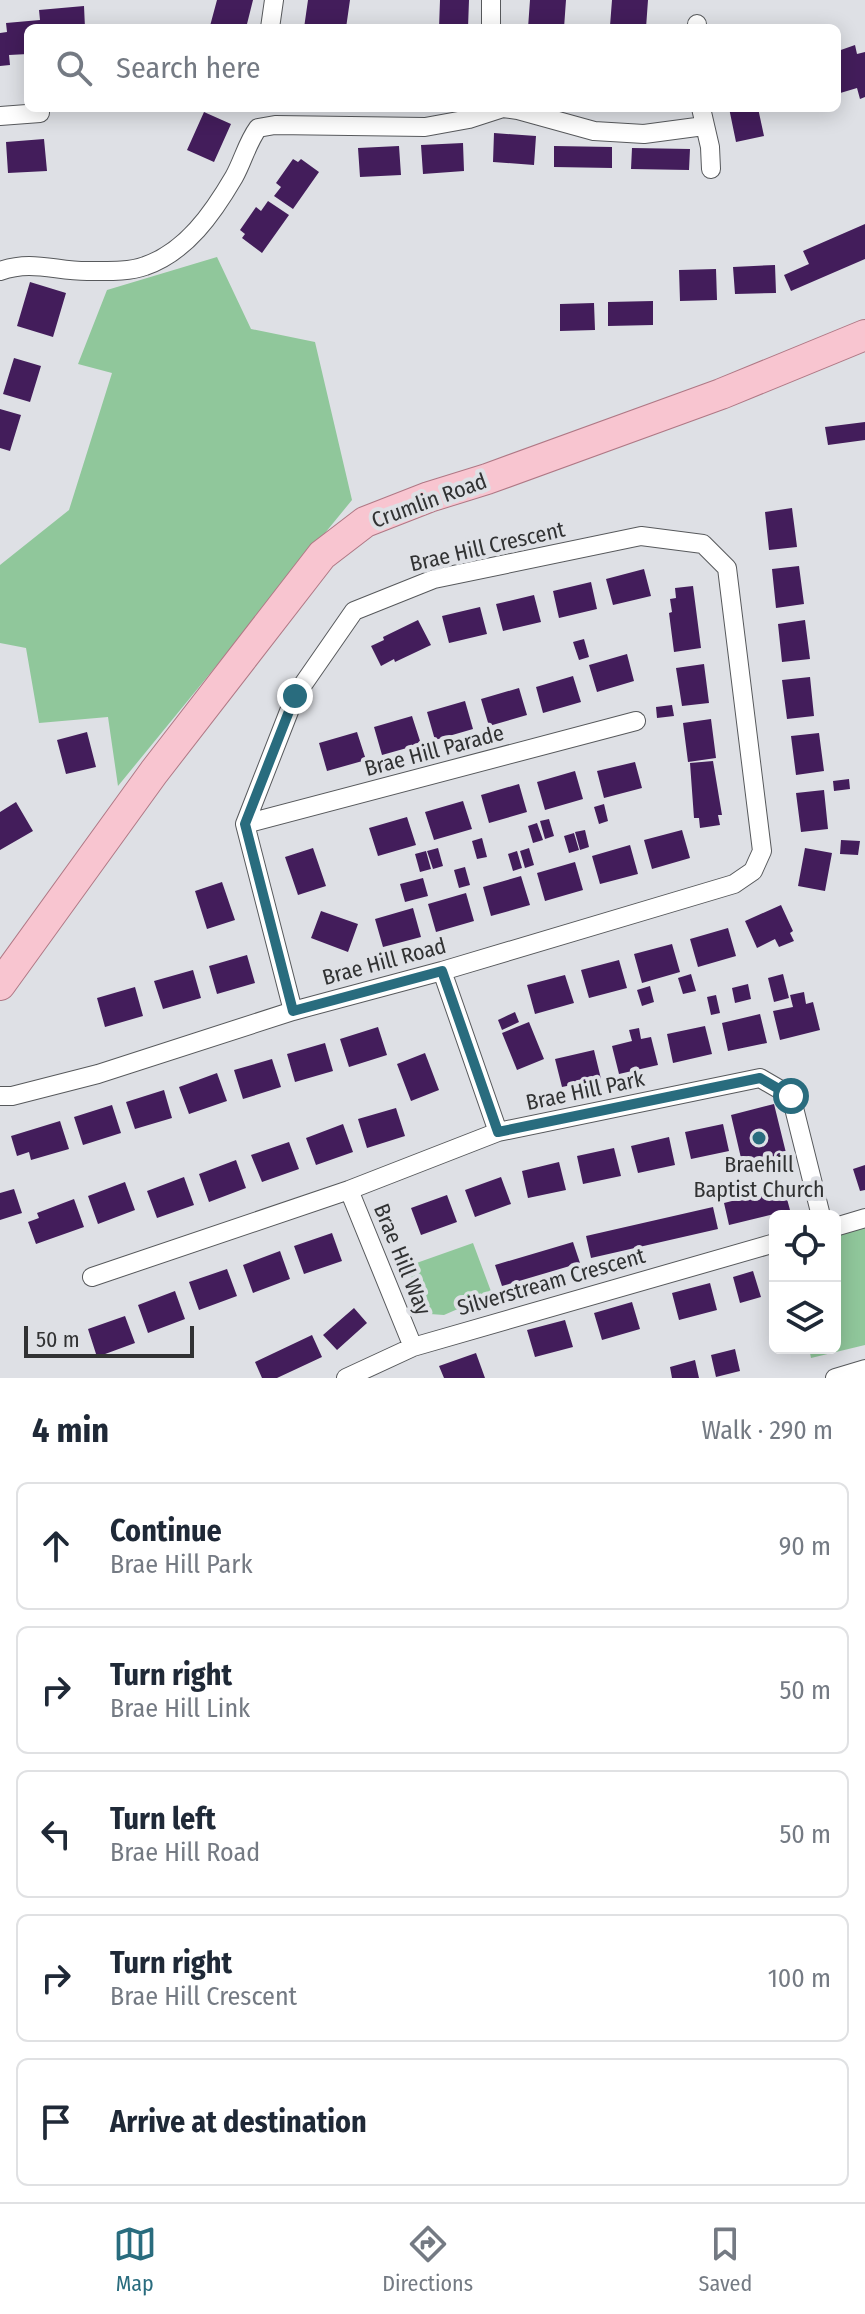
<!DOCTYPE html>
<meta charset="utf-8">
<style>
:root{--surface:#fff;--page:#f2f2f3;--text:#1f2937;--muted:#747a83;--line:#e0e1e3;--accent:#296c7e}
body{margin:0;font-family:"Fira Sans Condensed",sans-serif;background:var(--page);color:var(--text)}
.controls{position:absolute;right:24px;bottom:24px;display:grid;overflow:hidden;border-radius:12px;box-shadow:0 4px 20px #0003}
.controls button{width:72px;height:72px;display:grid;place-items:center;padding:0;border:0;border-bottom:2px solid var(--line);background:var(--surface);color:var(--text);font:40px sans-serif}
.scale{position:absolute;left:24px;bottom:20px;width:170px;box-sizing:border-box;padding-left:8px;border:4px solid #313233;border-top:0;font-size:22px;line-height:28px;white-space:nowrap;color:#313233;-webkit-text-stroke:6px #dee0e5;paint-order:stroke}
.stop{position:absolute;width:24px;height:24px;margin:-18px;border:6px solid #296c7e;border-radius:50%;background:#fff}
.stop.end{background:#296c7e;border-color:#fff;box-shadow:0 2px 8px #0008}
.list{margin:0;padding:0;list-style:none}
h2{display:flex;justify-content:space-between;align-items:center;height:104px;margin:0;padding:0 32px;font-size:34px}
h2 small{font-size:26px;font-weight:400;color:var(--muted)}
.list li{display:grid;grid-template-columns:52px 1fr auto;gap:24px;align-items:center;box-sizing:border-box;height:128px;margin:0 16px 16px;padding:0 16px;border:2px solid var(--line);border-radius:12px}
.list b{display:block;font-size:30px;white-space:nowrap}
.list p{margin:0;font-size:26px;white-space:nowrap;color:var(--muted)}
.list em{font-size:26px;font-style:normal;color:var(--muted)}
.icon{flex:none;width:44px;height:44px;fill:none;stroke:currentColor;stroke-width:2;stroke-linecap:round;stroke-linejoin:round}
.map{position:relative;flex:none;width:865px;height:1378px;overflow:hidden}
.search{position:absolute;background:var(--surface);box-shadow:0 4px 20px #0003;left:24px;right:24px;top:24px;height:88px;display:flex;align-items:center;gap:20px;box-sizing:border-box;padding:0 28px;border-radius:12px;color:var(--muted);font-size:30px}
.sheet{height:824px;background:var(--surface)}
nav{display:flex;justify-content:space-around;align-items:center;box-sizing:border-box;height:112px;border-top:2px solid var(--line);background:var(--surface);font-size:22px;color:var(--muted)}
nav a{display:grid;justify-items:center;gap:4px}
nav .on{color:var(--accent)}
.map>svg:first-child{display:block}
.green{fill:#90c79b}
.building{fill:#431d5b}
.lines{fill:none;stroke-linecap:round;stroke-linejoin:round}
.street-casing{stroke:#57595c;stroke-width:20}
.primary-casing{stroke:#af7885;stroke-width:32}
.street{stroke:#fff;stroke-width:18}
.primary{stroke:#f8c5d0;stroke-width:30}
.route{stroke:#296c7e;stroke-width:10}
.poi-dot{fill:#296c7e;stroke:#dee0e5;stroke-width:3}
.labels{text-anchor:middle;stroke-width:8;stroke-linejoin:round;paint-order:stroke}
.street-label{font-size:22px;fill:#313233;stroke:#dee0e5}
.poi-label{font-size:22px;fill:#313233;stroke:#dee0e5}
</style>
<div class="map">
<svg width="865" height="1378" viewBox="0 0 865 1378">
<rect width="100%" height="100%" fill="#dee0e5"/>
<!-- green -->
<path class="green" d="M217,257l34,72 64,13 37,158 -234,286 -10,-69 -69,6 -13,-75 -26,-5v-78l69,-55 43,-137 -34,-9 29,-74z
M865,1225v120l-54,13 -2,-10h26v-114z
M473,1243l19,51 -48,21 -14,-1 -11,-10 -11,-38z"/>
<!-- building -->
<path class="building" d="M217,0h36l-7,28 -36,-2z
M308,0h42l-4,28h-42z
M440,0h29l-1,28h-29z
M530,0h36l-2,28h-36z
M612,0h36l-2,28 -36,-2z
M84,6l1,22h-57v26l-19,1 1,10 -10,1v-33l7,-1 -1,-9 34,-3 -1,-10z
M855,45l2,9 8,-2v45l-5,2 -3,-11 -20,6v-33l3,-1 -2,-9z
M729,108h29l6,28 -28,6z
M204,112l27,12 -17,38 -27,-12z
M494,133l42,3 -2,29 -41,-3z
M44,139l3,32 -39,2 -2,-31z
M463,143l1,28 -41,3 -2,-29z
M399,146l2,29 -41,2 -2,-29z
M554,146l58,1v21l-58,-1z
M632,148l58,1 -1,21 -58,-1z
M293,159l5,3 3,-3 18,13 -26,37 -19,-13 7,-9 -5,-4z
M268,201l21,14 -27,38 -20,-15 3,-4 -5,-4 16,-23 5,4z
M865,224v35l-74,32 -7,-16 25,-11 -6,-13z
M775,265l1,28 -41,1 -2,-27z
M716,269l1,31 -37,1 -1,-31z
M30,282l36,11 -13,44 -36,-11z
M653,301v24l-45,1v-24z
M594,303l1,27 -35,1v-27z
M14,358l27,8 -11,36 -27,-8z
M0,409l21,6 -11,36 -10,-3z
M865,422v18l-37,5 -3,-18z
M792,508l5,39 -28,3 -4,-38z
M799,566l5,38 -28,4 -4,-39z
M644,569l7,27 -38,9 -7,-26z
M591,582l6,27 -38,9 -6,-27z
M693,586l8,62 -27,4 -5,-39 3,-1 -2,-13 6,-1 -1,-10z
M534,595l7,27 -38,9 -7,-27z
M480,607l7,27 -38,9 -7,-27z
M418,620l13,25 -36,17 -1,-3 -13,7 -10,-20 13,-6 -1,-3z
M805,620l5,39 -28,3 -4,-38z
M584,639l5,18 -10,3 -6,-18z
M627,654l7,27 -37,11 -8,-27z
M704,664l5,39 -27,3 -6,-38z
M573,676l8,26 -38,11 -7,-26z
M810,677l4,39 -27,3 -5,-39z
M519,688l8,27 -38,11 -8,-27z
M465,701l8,28 -38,11 -8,-28z
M672,705l2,11 -17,2 -1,-11z
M412,716l9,28 -39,11 -8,-28z
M711,719l5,39 -28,4 -5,-39z
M87,732l9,35 -30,7 -9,-34z
M357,732l9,28 -39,11 -8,-28z
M819,733l5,38 -28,4 -5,-39z
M713,761l9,54h-4l2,10 -20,3 -1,-10h-5l-4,-55z
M635,762l7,26 -38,10 -7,-27z
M575,771l8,28 -38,11 -8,-28z
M849,779l1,10 -16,2 -1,-10z
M519,784l8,28 -38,11 -8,-28z
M824,790l4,39 -27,3 -5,-39z
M463,801l9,28 -38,11 -9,-28z
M16,802l17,29 -33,19v-38z
M604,804l4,17 -9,3 -5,-17z
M407,817l9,28 -38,11 -9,-28z
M549,819l5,17 -9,3 -5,-18z
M537,823l6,17 -10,3 -5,-17z
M585,830l4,17 -9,3 -5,-18z
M682,830l8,28 -38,11 -8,-29z
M574,833l5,17 -10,3 -5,-17z
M482,838l5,19 -10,2 -5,-18z
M841,840l19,1 -2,14 -18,-1z
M630,845l8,29 -38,10 -8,-28z
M313,848l13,38 -28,9 -13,-38z
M438,848l5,18 -10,3 -6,-18z
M529,848l5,17 -9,3 -5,-17z
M805,848l27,5 -7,38 -27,-5z
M426,851l5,18 -11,3 -5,-18z
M517,851l5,17 -9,3 -5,-17z
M575,862l8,28 -38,11 -8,-28z
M465,867l5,18 -11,3 -5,-18z
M521,876l9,29 -39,11 -8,-29z
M423,878l5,18 -23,6 -5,-18z
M222,882l13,38 -28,9 -12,-38z
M466,893l8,28 -38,11 -8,-28z
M781,905l12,26 -3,2 4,8 -15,6 -4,-8 -18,9 -12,-27z
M413,908l8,29 -38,10 -8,-28z
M321,911l37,13 -10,28 -37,-14z
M728,928l8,28 -38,11 -8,-28z
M672,944l8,28 -38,11 -8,-29z
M247,955l8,28 -38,11 -8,-28z
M619,960l8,28 -38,10 -8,-28z
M193,970l8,28 -38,11 -9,-28z
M691,974l5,17 -13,3 -5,-16z
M783,974l6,24 -15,4 -6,-24z
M565,975l9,28 -39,11 -8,-29z
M748,984l3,15 -16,4 -3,-15z
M650,986l4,16 -12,4 -5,-16z
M135,987l8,29 -38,11 -8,-29z
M804,992l2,12 7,-2 7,28 -40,10 -7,-29 20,-4 -3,-12z
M716,995l4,18 -9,2 -4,-18z
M515,1012l4,10 -17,8 -4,-10z
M760,1014l7,29 -39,8 -6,-28z
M529,1022l15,37 -27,11 -15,-37z
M705,1026l7,28 -39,9 -6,-29z
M378,1027l9,28 -38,12 -9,-28z
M639,1028l2,11 10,-2 7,28 -39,9 -7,-28 20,-5 -3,-11z
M325,1043l8,28 -38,11 -8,-28z
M594,1050l7,29 -39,8 -7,-28z
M425,1053l14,37 -28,11 -14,-37z
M272,1059l9,28 -38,12 -9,-29z
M217,1073l10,28 -38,13 -10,-27z
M164,1090l8,28 -37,11 -9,-27z
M774,1104l14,57 -44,10 -13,-56z
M112,1105l9,28 -38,12 -9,-28z
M396,1108l9,28 -38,12 -9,-29z
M60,1121l9,28 -38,11 -2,-8 -12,4 -6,-20z
M343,1124l10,28 -37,13 -10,-27z
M723,1124l6,27 -38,8 -6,-27z
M669,1137l6,28 -37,8 -7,-27z
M289,1142l10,27 -37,13 -11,-27z
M614,1148l7,28 -38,8 -6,-28z
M236,1160l10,28 -37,14 -10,-28z
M559,1162l7,28 -38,8 -6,-27z
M865,1165v25l-5,1 -7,-22z
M184,1177l10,28 -37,13 -10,-27z
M501,1177l10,27 -36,13 -10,-27z
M125,1182l10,28 -37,14 -10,-28z
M784,1188l6,22 -61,15 -5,-22z
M14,1189l8,24 -22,7v-27z
M447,1195l10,27 -36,13 -10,-27z
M74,1199l10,28 -48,17 -8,-22 11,-4 -2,-5z
M713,1207l5,22 -127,29 -5,-22z
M332,1233l10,28 -38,13 -10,-28z
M573,1242l7,21 -78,23 -7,-21z
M280,1251l10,28 -37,14 -10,-28z
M227,1269l10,27 -38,14 -10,-28z
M753,1271l8,26 -21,6 -7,-26z
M710,1283l7,27 -38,10 -7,-27z
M175,1291l10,28 -37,14 -10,-28z
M632,1302l8,27 -38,11 -8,-27z
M354,1308l13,15 -30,27 -14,-15z
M125,1316l10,27 -38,14 -9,-28z
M565,1320l8,27 -38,10 -8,-27z
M312,1335l10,22 -45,21h-15l-7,-16z
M735,1349l5,22 -24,6 -5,-22z
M476,1353l9,25h-41l-5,-12z
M695,1360l4,18h-27l-2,-11z"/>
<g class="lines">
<!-- street casing -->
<g class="street-casing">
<path id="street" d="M491,0v28
M697,24v4
M270,28l4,-28
M701,108l9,39 1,22
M0,116l40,-3
M0,271c33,-12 57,1 90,0 17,0 39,1 55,-5 41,-14 68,-53 89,-89 9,-16 13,-34 24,-49l17,-3 150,2 44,-8 34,-11 15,2 76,21 50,3 60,-8
M245,824l391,-103
M442,971l56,161
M0,1096h12l86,-22 195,-63 149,-40 292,-87 19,-13 9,-20 -35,-283 -24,-24 -62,-8 -207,43 -80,32 -59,85 -50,128 48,187
M349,1190l64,157
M835,1227l30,-9
M92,1277l257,-87 149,-58 262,-54 31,18 30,120
M346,1378l67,-31 362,-104
M835,1378l30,-9"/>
</g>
<!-- primary casing -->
<g class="primary-casing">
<path id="primary" d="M0,985l154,-213 168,-217 43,-33 64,-25 58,-18 234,-85 144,-59"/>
</g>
<!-- street -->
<use href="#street" class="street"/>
<!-- primary -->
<use href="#primary" class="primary"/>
</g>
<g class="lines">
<!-- route -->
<path class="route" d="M295,696l-50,128 48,187 149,-40 56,161 262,-54 31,18"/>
</g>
<!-- markers -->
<circle class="poi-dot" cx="759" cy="1138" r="8"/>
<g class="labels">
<!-- street labels -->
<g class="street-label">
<text transform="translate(429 500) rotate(-20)" y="8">Crumlin Road</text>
<text transform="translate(487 546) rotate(-13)" y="8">Brae Hill Crescent</text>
<text transform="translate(434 750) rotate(-15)" y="8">Brae Hill Parade</text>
<text transform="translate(384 961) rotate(-15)" y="8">Brae Hill Road</text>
<text transform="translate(585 1090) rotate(-12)" y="8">Brae Hill Park</text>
<text transform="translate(403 1259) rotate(68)" y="8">Brae Hill Way</text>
<text transform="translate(551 1281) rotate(-16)" y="8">Silverstream Crescent</text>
</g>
<!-- poi labels -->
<g class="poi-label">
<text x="759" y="1172">Braehill<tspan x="759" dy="25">Baptist Church</tspan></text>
</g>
</g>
</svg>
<div class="controls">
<button><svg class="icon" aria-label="locate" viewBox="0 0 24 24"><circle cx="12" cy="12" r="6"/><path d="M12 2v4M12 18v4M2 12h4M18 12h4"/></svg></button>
<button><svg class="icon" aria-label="layers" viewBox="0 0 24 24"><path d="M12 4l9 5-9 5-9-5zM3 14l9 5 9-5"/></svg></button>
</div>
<div class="scale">50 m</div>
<div class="stop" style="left:791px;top:1096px"></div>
<div class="stop end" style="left:295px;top:696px"></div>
<div class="search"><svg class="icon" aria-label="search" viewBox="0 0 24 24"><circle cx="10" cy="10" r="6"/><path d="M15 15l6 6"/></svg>Search here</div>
</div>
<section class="sheet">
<h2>4 min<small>Walk · 290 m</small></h2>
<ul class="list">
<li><svg class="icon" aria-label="ahead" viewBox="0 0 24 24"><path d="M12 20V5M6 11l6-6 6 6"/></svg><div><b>Continue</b><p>Brae Hill Park</p></div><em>90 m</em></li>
<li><svg class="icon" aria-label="right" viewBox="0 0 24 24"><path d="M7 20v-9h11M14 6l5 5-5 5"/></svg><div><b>Turn right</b><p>Brae Hill Link</p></div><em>50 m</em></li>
<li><svg class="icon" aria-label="left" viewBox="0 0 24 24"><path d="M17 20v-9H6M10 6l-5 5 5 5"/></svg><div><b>Turn left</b><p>Brae Hill Road</p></div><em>50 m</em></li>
<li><svg class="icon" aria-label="right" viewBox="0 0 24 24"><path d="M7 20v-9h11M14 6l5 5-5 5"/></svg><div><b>Turn right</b><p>Brae Hill Crescent</p></div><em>100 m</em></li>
<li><svg class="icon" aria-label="arrive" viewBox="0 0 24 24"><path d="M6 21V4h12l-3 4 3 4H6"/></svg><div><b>Arrive at destination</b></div></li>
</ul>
</section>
<nav>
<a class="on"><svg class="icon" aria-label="map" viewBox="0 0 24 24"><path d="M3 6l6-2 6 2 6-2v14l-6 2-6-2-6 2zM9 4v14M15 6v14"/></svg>Map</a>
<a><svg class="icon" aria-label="directions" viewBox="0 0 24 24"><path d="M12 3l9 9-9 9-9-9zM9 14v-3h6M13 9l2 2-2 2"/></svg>Directions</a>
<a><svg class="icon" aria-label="saved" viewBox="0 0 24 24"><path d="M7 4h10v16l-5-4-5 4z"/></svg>Saved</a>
</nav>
